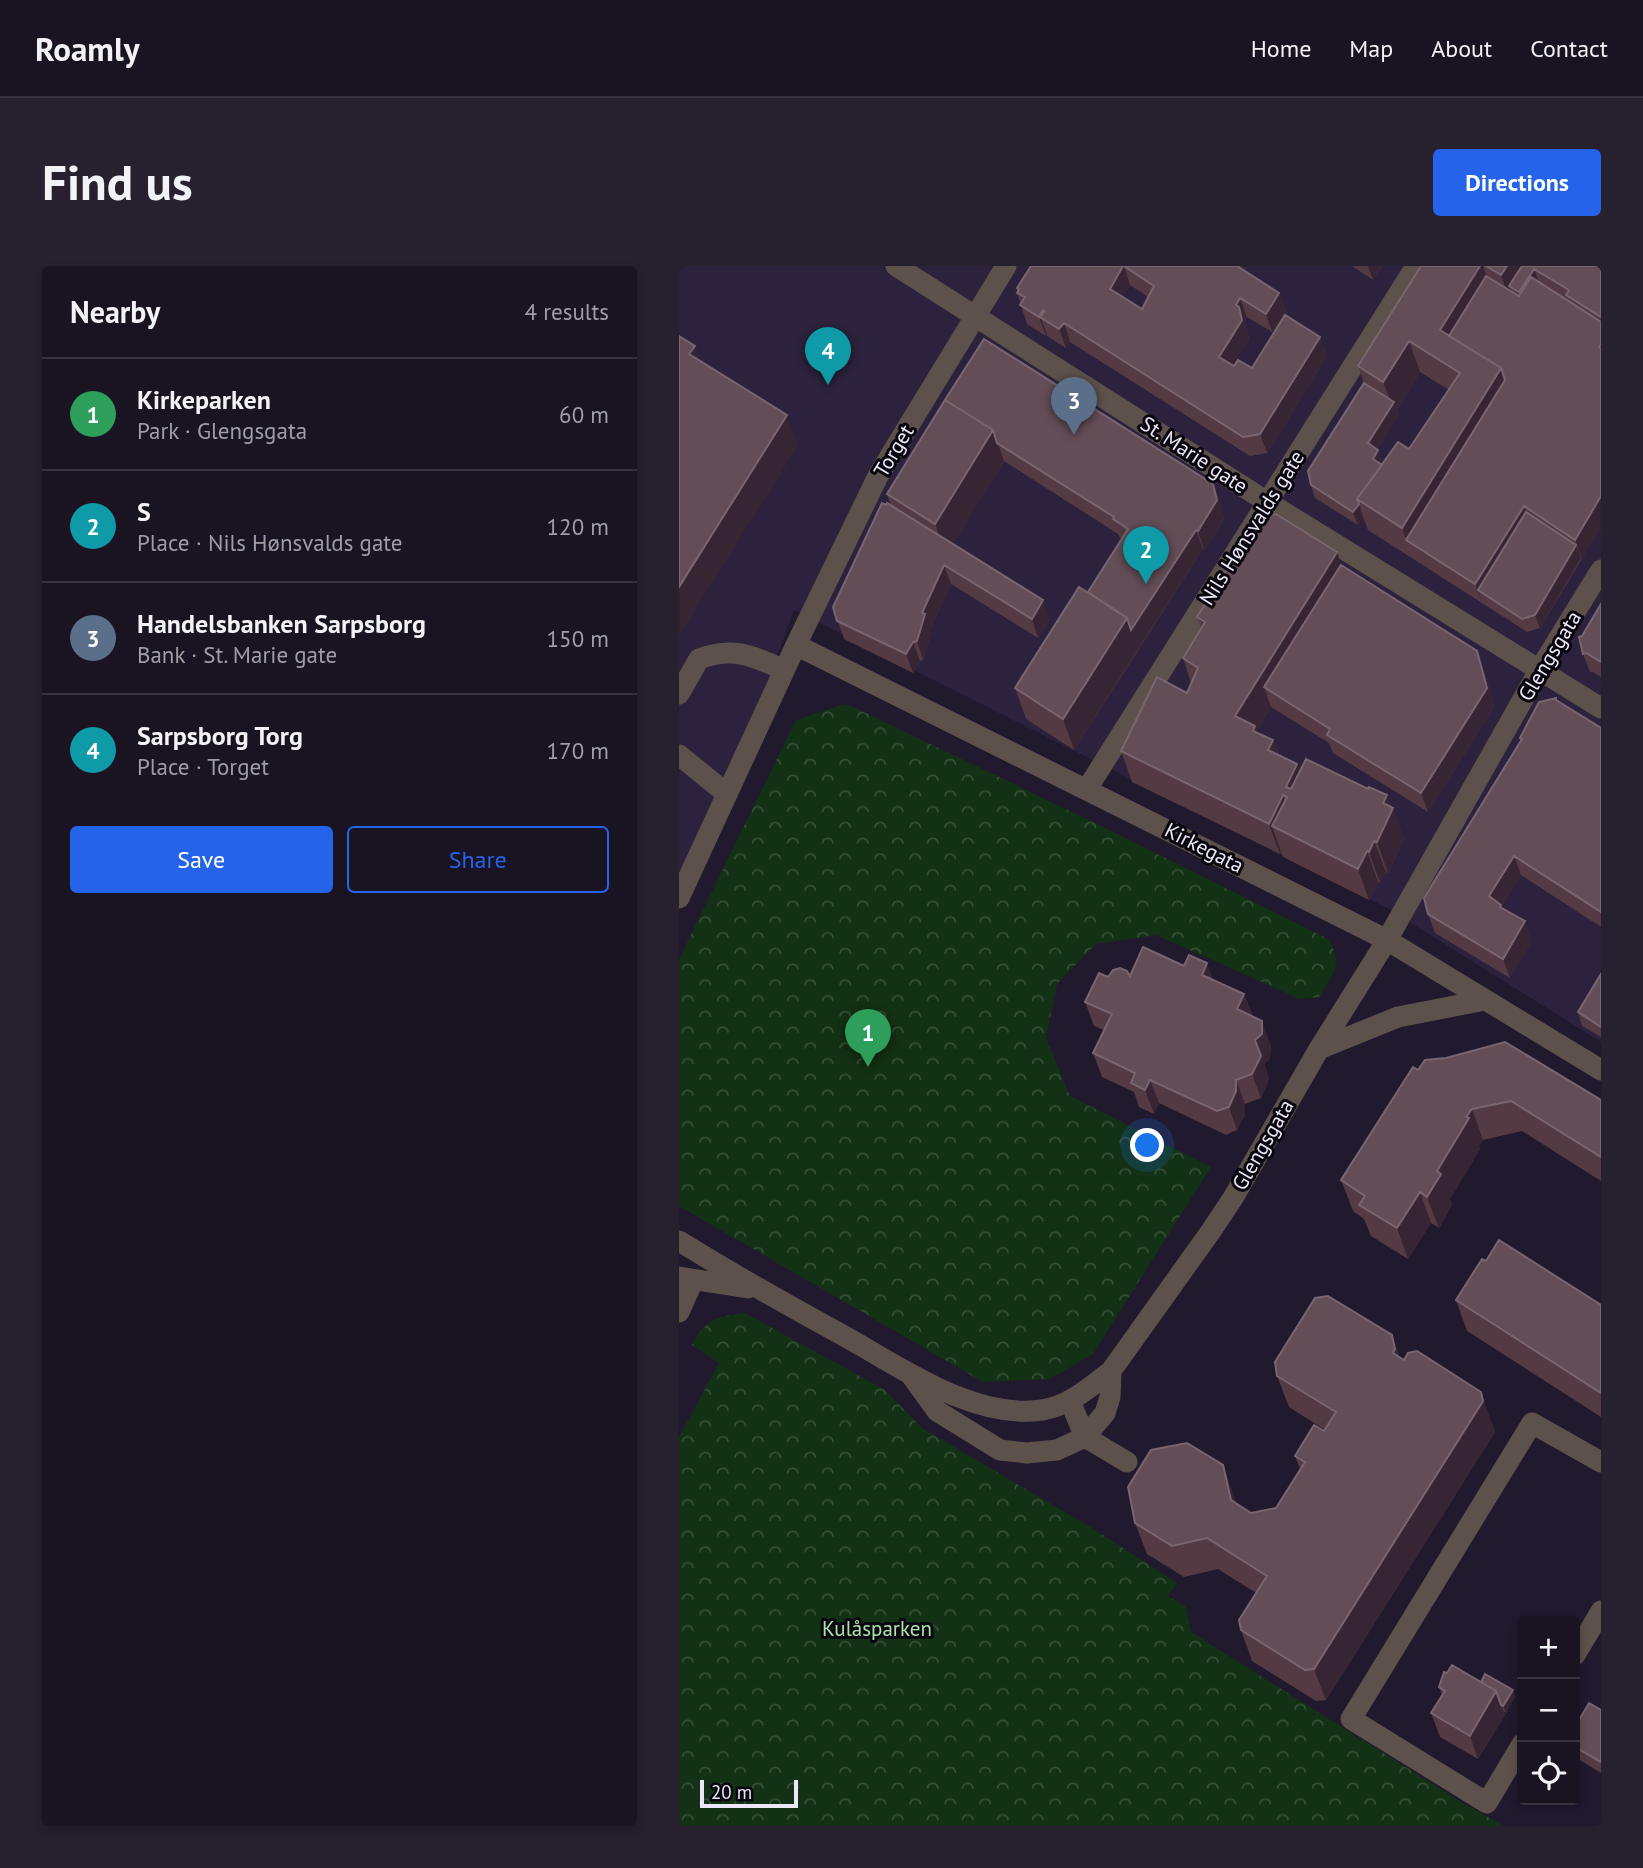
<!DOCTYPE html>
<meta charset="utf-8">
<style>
:root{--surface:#191322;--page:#26202f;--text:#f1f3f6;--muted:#9f9ea5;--line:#373240;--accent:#2563eb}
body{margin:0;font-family:"PT Sans",sans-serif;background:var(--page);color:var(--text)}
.controls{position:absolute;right:21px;bottom:21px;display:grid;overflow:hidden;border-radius:7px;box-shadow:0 4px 10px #0003}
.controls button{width:63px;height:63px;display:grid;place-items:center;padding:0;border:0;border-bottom:2px solid var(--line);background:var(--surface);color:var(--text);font:35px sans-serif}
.scale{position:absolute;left:21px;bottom:18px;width:98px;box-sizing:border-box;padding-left:7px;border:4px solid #ece7f6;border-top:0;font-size:19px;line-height:24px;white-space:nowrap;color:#ece7f6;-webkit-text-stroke:5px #09060f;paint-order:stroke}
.you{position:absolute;left:469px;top:880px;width:24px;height:24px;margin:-18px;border:5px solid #fff;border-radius:50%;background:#1a73e8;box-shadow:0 0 0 10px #1a73e833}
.badge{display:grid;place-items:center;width:46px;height:46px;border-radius:50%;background:var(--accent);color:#fff;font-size:23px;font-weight:700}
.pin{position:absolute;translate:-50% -58px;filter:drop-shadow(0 2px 4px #0008)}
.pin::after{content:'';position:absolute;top:37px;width:24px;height:21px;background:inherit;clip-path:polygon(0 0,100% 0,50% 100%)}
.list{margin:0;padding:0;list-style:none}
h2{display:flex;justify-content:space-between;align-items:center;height:91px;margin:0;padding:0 28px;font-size:30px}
h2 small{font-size:23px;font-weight:400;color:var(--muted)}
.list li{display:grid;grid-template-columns:46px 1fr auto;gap:21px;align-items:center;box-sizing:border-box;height:112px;padding:0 28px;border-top:2px solid var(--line)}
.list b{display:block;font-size:26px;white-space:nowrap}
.list p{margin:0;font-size:23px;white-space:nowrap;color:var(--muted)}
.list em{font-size:23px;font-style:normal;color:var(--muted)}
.actions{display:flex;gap:14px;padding:21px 28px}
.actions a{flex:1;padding:16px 0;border:2px solid var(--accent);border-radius:7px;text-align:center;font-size:24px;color:var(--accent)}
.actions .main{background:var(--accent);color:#fff}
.icon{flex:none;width:38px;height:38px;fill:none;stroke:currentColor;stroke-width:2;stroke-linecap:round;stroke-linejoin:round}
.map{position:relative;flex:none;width:922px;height:1560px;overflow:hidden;border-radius:7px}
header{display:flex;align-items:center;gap:42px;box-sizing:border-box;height:98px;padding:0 35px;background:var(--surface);border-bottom:2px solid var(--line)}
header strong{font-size:33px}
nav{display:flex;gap:38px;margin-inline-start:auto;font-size:24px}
.intro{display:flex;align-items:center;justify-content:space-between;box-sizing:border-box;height:168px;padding:0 42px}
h1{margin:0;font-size:49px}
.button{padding:18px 32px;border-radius:7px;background:var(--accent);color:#fff;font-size:24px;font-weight:700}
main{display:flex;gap:42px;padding:0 42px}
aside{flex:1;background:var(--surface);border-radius:7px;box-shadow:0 4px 10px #0003}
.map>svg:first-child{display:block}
.built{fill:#2c223d}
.park{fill:url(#park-crowns)}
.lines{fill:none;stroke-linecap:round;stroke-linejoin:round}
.minor{stroke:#5d514b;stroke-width:21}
.wall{fill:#533a43;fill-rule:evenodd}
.shaded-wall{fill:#382533}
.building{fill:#634d57;stroke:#786570;stroke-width:2}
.labels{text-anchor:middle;stroke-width:6;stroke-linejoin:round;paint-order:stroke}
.street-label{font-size:21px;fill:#ece7f6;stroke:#09060f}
.park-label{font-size:21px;fill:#a8e3a7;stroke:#09060f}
</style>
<header>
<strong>Roamly</strong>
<nav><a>Home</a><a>Map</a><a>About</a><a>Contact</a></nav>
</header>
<div class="intro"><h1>Find us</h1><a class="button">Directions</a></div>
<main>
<aside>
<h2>Nearby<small>4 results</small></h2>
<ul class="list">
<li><span class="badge" style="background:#2e9e5b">1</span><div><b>Kirkeparken</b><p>Park · Glengsgata</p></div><em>60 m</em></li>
<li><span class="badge" style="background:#0f9aa8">2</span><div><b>S</b><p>Place · Nils Hønsvalds gate</p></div><em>120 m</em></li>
<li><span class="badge" style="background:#5c6f8a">3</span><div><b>Handelsbanken Sarpsborg</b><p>Bank · St. Marie gate</p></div><em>150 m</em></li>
<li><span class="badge" style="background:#0f9aa8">4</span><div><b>Sarpsborg Torg</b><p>Place · Torget</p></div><em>170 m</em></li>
</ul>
<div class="actions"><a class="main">Save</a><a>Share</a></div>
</aside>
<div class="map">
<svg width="922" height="1560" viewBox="0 0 922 1560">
<defs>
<pattern id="park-crowns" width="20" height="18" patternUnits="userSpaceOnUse" patternTransform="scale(1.75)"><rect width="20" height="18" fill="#133114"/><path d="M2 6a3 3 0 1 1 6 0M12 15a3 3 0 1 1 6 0" fill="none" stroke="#364f37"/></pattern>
</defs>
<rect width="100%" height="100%" fill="#21192e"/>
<!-- built -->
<path class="built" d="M0,0h922v776l-214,-134 -593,-298 -67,184 -48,84z"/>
<!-- park -->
<path class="park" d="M162,439h8l248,119 231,115c17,25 4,36 -9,58l-19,2 -144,-64 -60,9 -39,40 -11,54 24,58 141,71 -118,187 -43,25 -67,3 -304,-176v-247l117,-239z
M66,1047l140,77 37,38 170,100 85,55 -9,13 18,11 5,25 275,173 38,21h-825v-389l40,-74 -27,-18c13,-26 26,-29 53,-32z"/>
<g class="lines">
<!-- minor -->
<path class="minor" d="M217,0l373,237 332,205
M117,379l591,295 214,130
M0,428l20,-35c34,-13 54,-3 85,11
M0,489l48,39
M408,523l329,-523
M0,632l117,-253 82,-169 128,-210
M640,783l79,-32 87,-17
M0,975c55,34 110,65 167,96 56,31 128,83 196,73 27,-4 48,-23 69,-39l100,-140 22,-33 86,-149 68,-109 153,-271 61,-99
M0,1011l69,11
M0,1046l14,-31
M232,1109l26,36 63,39 27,3 30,-3 28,-13 20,-24 5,-16 1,-26
M391,1135l15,36 42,25
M896,1389l26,-44
M843,1478l-35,59 -136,-84 181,-296 69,39"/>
</g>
<!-- wall -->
<path class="wall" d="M352,0h217l-4,4 35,23 7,19 -14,20 -25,-15 -3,4 5,18 -17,26 20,3 68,-31 7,19 -60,97 -17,3 -180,-114 -4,6 -19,-12v-2l-1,2 -19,-12 -10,-31 1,-2 -1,-3zM451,19l18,12 -6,12 -19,-12z
M673,0h30l-9,14z
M742,0h180v261l-61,101 -13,4 -159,-102 -5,-13 -5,8 -43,-27 -4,-13 53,-102 -6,-17zM741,106l29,18 -40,59 -26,14 -6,-14 22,-34 -2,-5z
M264,137l270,81 7,19 4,16 -20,31 -1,-1 -129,201 -48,-31 -11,-31 73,-96 34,-53 -2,-1 -2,-4 -114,-73 -51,83 97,75 -12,19 -87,-54 -21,46 1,3 -8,27 -3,1 -7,12 -69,-34 -11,-32 53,-102 5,1 -4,-12z
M658,286l4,13 143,105 10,37 -66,105 -95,-59 -4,-10 -58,-36 -14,23 1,3 15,7 6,15 18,9 3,7 87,24 17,44 -16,34 -2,-1 -6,11 -2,-1 -9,18 -86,-43 -2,-5 -1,2 -148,-72 -11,-31 66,-58 4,-10 -8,-25 18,-30 -4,-11z
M922,338v73l-8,-5h-3l-7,-18 -1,-18z
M878,435l44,27v199l-80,-52 -19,31 1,2 29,32 -22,38 -75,-45 -7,-19 93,-174 -1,-2z
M922,708v63l-19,-11 -4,-14z
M451,710l83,4 31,14 9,23 18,28 -1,13 -6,6 5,15 -8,19 -16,6v11l-8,15 -11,5 -67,-32 -5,11 -15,-7 -5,-15 -32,-15 -9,-24 11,-23 -10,-4 -9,-24 23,-25z
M739,804l183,30v81l-79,-50 -39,9 -4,6 1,3 -30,50 2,6 -13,23 -8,-5 -23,36 -37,-23 -7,-17 -11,-8 -12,-31z
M807,995l115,44v112l-134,-86 -11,-31z
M721,1091l92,66 3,9 -169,268 -10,1 -64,-40 -11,-31 15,-37 -38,-24 -34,8 -37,-23 -12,-31 99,-27 2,7 15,10 25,-5 24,-39 -5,-13 30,-26 -36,-23 -12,-31z
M768,1407l34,9 34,14 -9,17 -3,-2 2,4 -27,44 -38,-22 -9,-24 11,-18 -3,-8z
M922,1444v63l-26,-16v-30z"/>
<!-- shaded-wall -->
<path class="shaded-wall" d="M445,0l6,19 -13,23 -7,-19z
M551,0h18l-13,13z
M689,0h14l-9,14z
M801,0h3l10,28 -35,57 -18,-21z
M828,0h32l-5,3 7,19 -16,23 -6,-19 -10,-6 6,16 -3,4 -11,-31z
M600,27l7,19 -14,20 -6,-18z
M561,32l7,19 -3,4 5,18 -23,37 -7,-19 17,-52z
M364,44l5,12 -8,-5 7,17 -1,2 -7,-19z
M385,57l6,19 -4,6 -7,-19z
M641,71l7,19 -60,97 -7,-19z
M730,75l11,31 -23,38 2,5 -26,41 -5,-13 24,-38 -9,-23z
M16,80l11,30 -17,-22z
M822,102l11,31 -106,141 -4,-12z
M108,149l11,31 -119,190v-49z
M314,164l11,31 -57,94 -12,-31z
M699,184l5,13 -5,9 -5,-13z
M534,218l7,19 4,16 -20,31 -6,-19z
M922,230v31l-19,32 -7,-19z
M680,238l4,13 -5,8 -5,-13z
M845,240l6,19 -52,65 4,13 -7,-19z
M517,264l7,19 -65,100 -7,-19z
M897,279l5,13 -41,70 -5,-13z
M658,286l11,31 -84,104 7,20 -14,23 9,27 -31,-41z
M265,299l7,19 -21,46 1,3 -8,27 -6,-19 5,-28z
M364,334l7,19 -12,19 -6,-19z
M448,352l11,31 -64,101 -11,-31z
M234,376l7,19 -7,12 -7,-19z
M798,385l7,19 10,37 -66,105 -7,-19z
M594,474l11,31 -16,-21z
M618,498l12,31 -23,-8z
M604,529l11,31h-22l9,26 -1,2 -11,-30z
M708,529l17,44 -16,34 -11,-31 6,-39z
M695,575l12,31 -6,11 -11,-31z
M688,585l11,31 -9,18 -11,-31z
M835,590l7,19 -19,31 6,17 -19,-27z
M846,655l7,19 -22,38 -7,-19z
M528,697l9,24 -14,-12z
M565,728l9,24 -16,-9z
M583,755l9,24 -1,13 -6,6 5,15 -8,19 -9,-24 3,-34z
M471,814l9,23 -5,11 -9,-24z
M557,814l9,24v11l-8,15 -8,-23z
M793,843l11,31 -4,6 1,3 -30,50 2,6 -13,23 -12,-31 10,-26z
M741,926l11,31 -23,36 -11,-31z
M713,1069l11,31 -10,-13z
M802,1126l14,40 -169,268 -12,-31z
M544,1199l11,31 8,35 -11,-31z
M834,1424l2,6 -9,17 -3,-7z
M817,1425l9,24 -27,44 -8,-23z"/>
<!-- building -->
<path class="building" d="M352,0h92l-13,23 32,20 12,-23 -30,-20h113l42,27 -13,21 -26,-16 -4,7 3,2 3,13 -23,37 15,9 4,-6 14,8 33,-53 35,22 -60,97 -17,3 -179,-114 -5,6 -19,-12 5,-6 -2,-1 -4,7 -19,-12 5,-8 -8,-4 2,-4 -2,-1z
M742,0h59l-40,64 61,38 -99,160 -45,-29 41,-57 11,7 51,-76 -51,-32 -26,41 -25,-16z
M807,0h21l-6,9z
M843,0h79v51l-35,-22 3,-5 -35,-21 -15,23 -10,-6z
M807,10l33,20 12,-19 70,45v22l-2,3 2,2v147l-26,44 -51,-34 -49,78 -69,-44 99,-160 -4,-12 -52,-32z
M0,70l16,10 -6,8 98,61 -108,172z
M305,73l229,145 4,16 -19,31 -2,-1 -65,100 -4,-12 -39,-26 40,-63 -15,-10 1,-2 -117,-74 -4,-13 -48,-30 -2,3z
M685,117l30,19 -26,41 10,7 -5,9 9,6 -25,34 2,5 -6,8 -42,-27 -3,-14z
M266,134l48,30 -58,94 -48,-30z
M203,237l4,2 1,-2 156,97 -11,19 -88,-54 -22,48 3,1 -8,27 -4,1 -7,12 -69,-33 -4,-14z
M847,246l50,33 -41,70 -13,4 -44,-29z
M597,248l61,38 -102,164 20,10 -2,5 20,9 -5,10 29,14 -11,23 5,2 15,-30 62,30 1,-2 18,8 -4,8 10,5 -16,34 -3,-1 -5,11 -2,-1 -9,18 -86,-43 15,-29 -4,-2 -14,29 -148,-73 36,-74 30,16 11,-25 -15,-10 22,-36 -8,-5 63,-99z
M662,299l136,86 10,37 -66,105 -94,-58 3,-6 -66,-42z
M400,321l48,31 -64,101 -48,-31z
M922,338v58l-15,-9 -3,1 -4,-17 3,-1z
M877,432v2l45,28v184l-87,-56 -25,40 12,9 -1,2 25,14 -22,38 -75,-45 -4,-16 98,-159 -2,-1 19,-36z
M464,681l41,19 5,-11 18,8 -5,12 42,19 -7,15 25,12v13l-7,6 6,16 -9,18 -16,6v11l-7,16 -12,4 -67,-31 -5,10 -14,-7 4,-10 -42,-20 19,-39 -27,-12 14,-29 9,4 5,-7 7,-2 7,3 3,5z
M922,708v53l-23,-15z
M826,776l96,58v57l-90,-56 -39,8 -6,8 3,1 -32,53 4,3 -14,23 -7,-5 -23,36 -38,-23 6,-9 -24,-16 72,-113 5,3 7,-10 21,-2z
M820,974l102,65v88l-145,-93 26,-41 4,2z
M649,1030l64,39 3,14 -2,4 11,7 4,-7 9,-2 64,41 2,9 -169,268 -9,1 -64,-40 -2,-10 28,-44 -60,-38 -35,8 -37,-23 -7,-36 23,-37 36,-7 36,22 8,35 20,13 25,-5 29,-46 -10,-6 19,-31 10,6 12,-19 -59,-36 -2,-14 40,-64z
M773,1399l44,26 -26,45 -39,-23 14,-22 -6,-4 5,-15 3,1z
M806,1408l28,16 -10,16 -2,-1 -5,-14 -15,-9z
M910,1437l12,7v52l-26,-15v-20z"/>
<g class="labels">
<!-- street labels -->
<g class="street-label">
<text transform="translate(215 185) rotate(-59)" y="7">Torget</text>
<text transform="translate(515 189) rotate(33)" y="7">St. Marie gate</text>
<text transform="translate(573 262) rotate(-58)" y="7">Nils Hønsvalds gate</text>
<text transform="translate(871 390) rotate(-59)" y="7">Glengsgata</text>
<text transform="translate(525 582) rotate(27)" y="7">Kirkegata</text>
<text transform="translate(584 879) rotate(-60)" y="7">Glengsgata</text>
</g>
<!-- park labels -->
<g class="park-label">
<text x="198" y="1370">Kulåsparken</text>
</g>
</g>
</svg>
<div class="controls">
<button>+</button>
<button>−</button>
<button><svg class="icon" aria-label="locate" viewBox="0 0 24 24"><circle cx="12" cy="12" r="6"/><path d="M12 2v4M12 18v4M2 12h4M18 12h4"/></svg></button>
</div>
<div class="scale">20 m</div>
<div class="you"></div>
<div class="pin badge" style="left:189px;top:801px;background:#2e9e5b">1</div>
<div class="pin badge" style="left:467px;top:318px;background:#0f9aa8">2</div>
<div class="pin badge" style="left:395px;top:169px;background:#5c6f8a">3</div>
<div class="pin badge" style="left:149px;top:119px;background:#0f9aa8">4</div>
</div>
</main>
